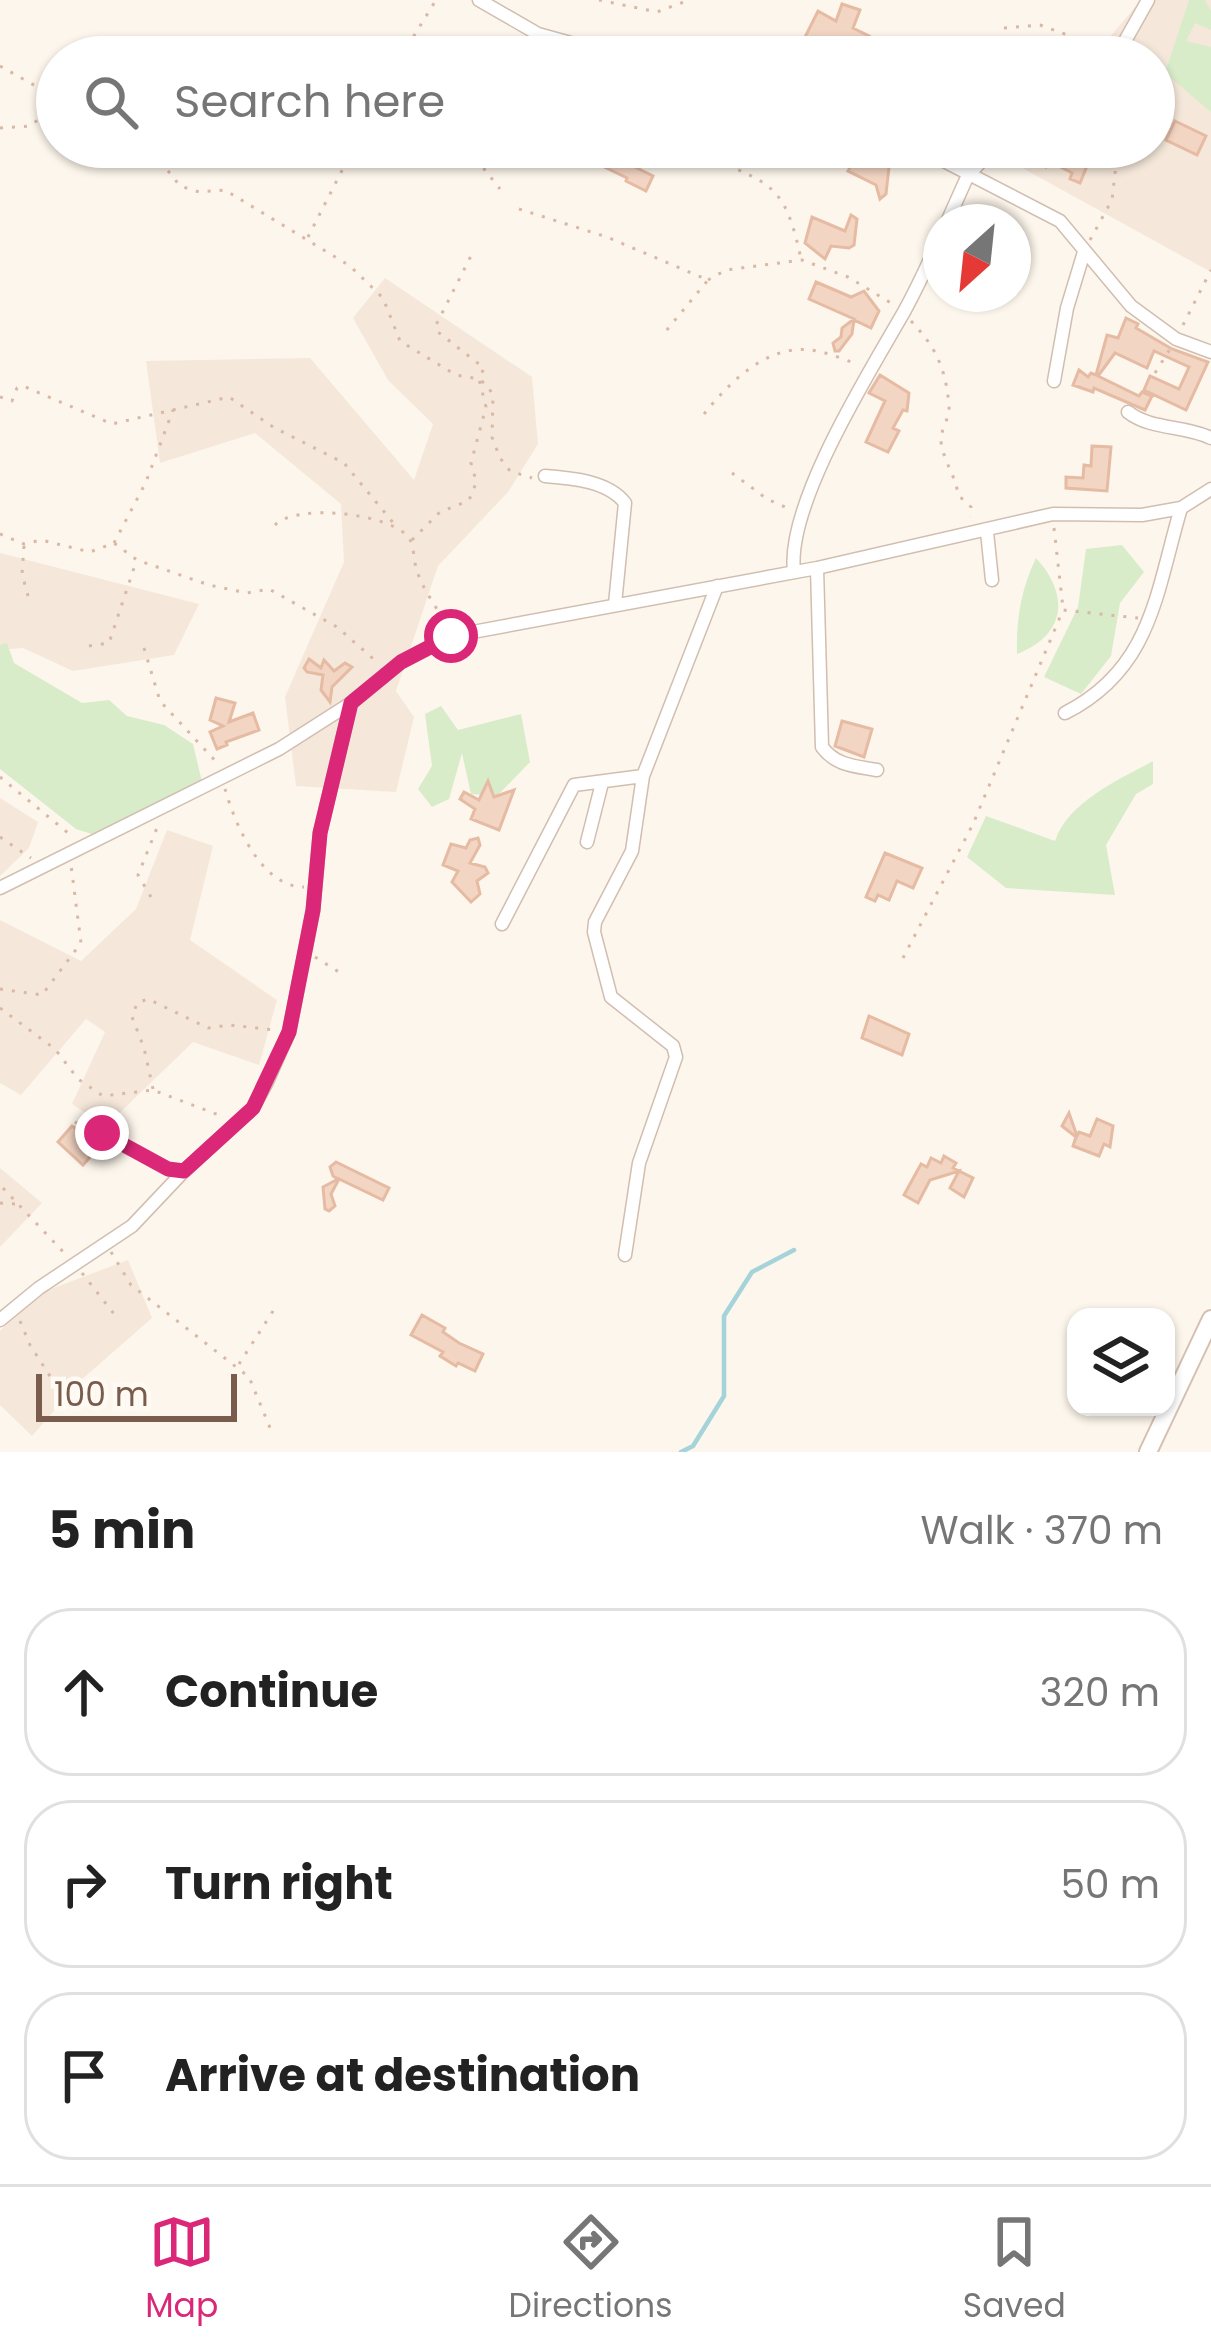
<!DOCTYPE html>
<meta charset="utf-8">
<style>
:root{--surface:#fff;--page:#f6f6f6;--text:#222;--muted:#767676;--line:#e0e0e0;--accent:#db2777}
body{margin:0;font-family:Poppins,sans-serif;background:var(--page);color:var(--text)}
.controls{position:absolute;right:36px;bottom:36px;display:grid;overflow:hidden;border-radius:24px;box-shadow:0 3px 9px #0004}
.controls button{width:108px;height:108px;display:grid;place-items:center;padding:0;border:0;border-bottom:3px solid var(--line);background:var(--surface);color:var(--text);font:60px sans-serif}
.compass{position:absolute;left:923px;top:204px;width:108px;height:108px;border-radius:50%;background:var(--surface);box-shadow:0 3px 9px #0004;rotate:207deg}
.scale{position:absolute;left:36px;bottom:30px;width:201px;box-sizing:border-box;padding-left:12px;border:6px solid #7a5c4d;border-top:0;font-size:33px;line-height:42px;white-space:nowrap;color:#7a5c4d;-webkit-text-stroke:9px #fffaf3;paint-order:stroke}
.stop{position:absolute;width:36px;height:36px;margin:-27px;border:9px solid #db2777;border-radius:50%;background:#fff}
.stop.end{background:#db2777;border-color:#fff;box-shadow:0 3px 12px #0008}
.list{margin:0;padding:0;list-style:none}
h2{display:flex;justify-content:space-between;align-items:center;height:156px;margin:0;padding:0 48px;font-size:51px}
h2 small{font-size:39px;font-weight:400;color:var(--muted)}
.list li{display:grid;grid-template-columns:78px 1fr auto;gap:36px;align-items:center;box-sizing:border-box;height:168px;margin:0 24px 24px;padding:0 24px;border:3px solid var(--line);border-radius:48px}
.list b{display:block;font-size:45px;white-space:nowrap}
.list em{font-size:39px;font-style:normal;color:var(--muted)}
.icon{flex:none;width:66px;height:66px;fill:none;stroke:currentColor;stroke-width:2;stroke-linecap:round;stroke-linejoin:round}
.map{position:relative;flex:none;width:1211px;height:1452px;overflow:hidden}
.search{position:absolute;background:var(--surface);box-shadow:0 3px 9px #0004;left:36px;right:36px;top:36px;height:132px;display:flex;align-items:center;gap:30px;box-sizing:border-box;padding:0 42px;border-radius:66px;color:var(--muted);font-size:45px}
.sheet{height:732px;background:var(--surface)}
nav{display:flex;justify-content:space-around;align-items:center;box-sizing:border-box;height:168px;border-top:3px solid var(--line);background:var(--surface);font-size:33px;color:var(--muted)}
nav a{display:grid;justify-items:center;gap:6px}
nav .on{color:var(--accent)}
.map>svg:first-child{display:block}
.residential{fill:#f5e8da}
.green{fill:#d8ecc9}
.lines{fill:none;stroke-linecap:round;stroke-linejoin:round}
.stream{stroke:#a5d3da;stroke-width:4.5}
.building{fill:#f3d5c3;stroke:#e6bba3;stroke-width:3}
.street-casing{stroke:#d1beb0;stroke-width:15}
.secondary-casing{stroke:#d6c0b0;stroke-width:20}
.path{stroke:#d9b8a5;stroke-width:3;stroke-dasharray:3 9;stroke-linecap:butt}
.street{stroke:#fff;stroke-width:12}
.secondary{stroke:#fff;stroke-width:16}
.route{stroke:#db2777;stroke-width:15}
</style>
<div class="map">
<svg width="1211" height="1452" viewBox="0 0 1211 1452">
<rect width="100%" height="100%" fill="#fdf6ec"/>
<!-- residential -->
<path class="residential" d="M1141,0h70v272l-205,-113 11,-12h137v-90h-61z
M385,278l147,99 6,67 -30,48 -70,74 -42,125 18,26 -18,75 -100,-6 -11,-89 59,-135 -3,-58 -86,-71 -95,30 -14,-102 164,-3 104,122 19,-56 -45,-44 -35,-62z
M0,553l199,51 -25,51 -101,16 -50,-23 -23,2z
M0,798l38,24 -9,26 -29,28z
M167,830l46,16 -23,94 87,60 -18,65 -66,-23 -87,84 -34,-22 33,-72 -19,-13 -65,76 -21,-12v-163l81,41 55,-52z
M0,1168l42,35 -42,44z
M128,1260l24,58 -72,63 -48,55 -32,-31v-74l35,-36z"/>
<!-- green -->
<path class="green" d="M1189,0h16l6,11v19l-16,-7 -9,18 25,6v65l-46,-39z
M1122,545l22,27 -24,31 -9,53 -30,38 -37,-17 34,-70 8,-58z
M1036,558c34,37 30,77 -19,96 -1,-34 4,-65 19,-96z
M7,643l7,20 68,40 27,-3 18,16 37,9 29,19 9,38 -107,53 -19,-6 -76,-60v-124z
M441,706l17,24 63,-16 9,48 -33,34 -26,-2 -9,-41 -13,46 -17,8 -14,-18 14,-23 -7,-52z
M1153,761v23l-17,10 -30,51 9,50 -109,-7 -39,-31 19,-41 69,25c14,-40 62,-60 98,-80z"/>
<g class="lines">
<!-- stream -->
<path class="stream" d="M681,1452l12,-6 31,-50v-80l28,-44 42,-22"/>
</g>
<!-- building -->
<path class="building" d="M842,4l18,6 -7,18 16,8 -10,21 -27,-6 -27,-14 13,-26 18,10z
M1175,121l31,15 -9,19 -31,-15z
M594,147l59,29 -7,15 -20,-10 1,-3 -39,-19z
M1043,147h9l35,19 -7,17 -10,-4 2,-6 -23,-12 -3,6 -9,-4z
M857,155l32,12 -3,27 -6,5 -4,-14 -28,-14z
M851,215l6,4 -3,26 -5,3 -18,-2 -6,13 -20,-16 7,-26 33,14z
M816,282l35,15 13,-6 15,20 -8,17 -17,-8 -2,14 -13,17h-4l-2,-8 8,-6 1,-9 12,-9 -45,-20z
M1126,318l12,6 -2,4 36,21 36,13 -22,48 -42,-20 6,-14 29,13 10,-22 -35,-16 -7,17 -32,-15 -17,23 41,20 3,-4 10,4 -7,14 -51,-22 -1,4 -20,-7 6,-15 9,7 3,-4 5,2 11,-40 11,3z
M880,375l29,18 -2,18 -4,-1 -10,18 6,3 -11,21 -22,-10 19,-41 -16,-8z
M1092,446l19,1 -4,44 -41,-3v-11l17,1 1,-13 7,1z
M309,659l12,9 3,-8 10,11 11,-8 7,4 -20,20 -2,15 -9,-12 2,-15 -16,-3 -3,-4z
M216,698l19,5 -6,19 24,-9 6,17 -33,12 1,3 -10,4 -7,-17 13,-6 -13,-6z
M842,721l30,8 -8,28 -29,-11z
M488,781l6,16 20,-7 -15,40 -28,-11 4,-10 -15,-10 4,-7 15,8z
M478,838l2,7 -10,18 15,4 3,6 -11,8 3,13 -9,8 -19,-20 6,-11 -15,-6 8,-21 15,4 4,-8z
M885,853l37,15 -9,20 -16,-7 -8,19 -11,-5 -3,6 -9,-4z
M869,1016l40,18 -7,21 -40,-17z
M1069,1113l8,23 2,-4 11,4 7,-17 16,7 -3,21 -6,-3 -5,12 -26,-10 3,-9 -14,-11z
M72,1126l25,16 -3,3 4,3 -15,17 -25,-23z
M944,1156l12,7 -3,5 20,10 -9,19 -14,-9 9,-17 -29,9 -12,23 -14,-8 17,-31 6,3 4,-9 10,5z
M336,1162l53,26 -6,12 -44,-21 -8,15 4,12 -6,5 -4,-2 -2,-22 15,-8 -5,-3 -3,-9z
M422,1315l23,13 -2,4 16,11 24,11 -8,17 -17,-8 -2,3 -16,-10 3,-4 -32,-17z"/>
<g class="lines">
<!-- street casing -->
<g class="street-casing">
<path id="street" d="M479,0l59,34 84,23
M1116,57l32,-57
M917,147l143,74 71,85 45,33 35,13
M947,222l21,-47 27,-28
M1054,381l13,-73 17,-56
M1128,412c23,18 56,13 83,26
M545,476c27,2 63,5 80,27l-10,101
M987,532l5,48
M817,568l5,179c14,19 33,19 55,23
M794,571c-8,-67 77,-201 111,-261 13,-24 25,-50 36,-75
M1065,713c87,-44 91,-121 116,-205
M587,842l15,-59
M0,888l279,-139 72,-46 50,-41 50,-26 366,-68 236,-54 89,1 39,-7 30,-19
M502,924l72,-139 69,-9
M625,1255l14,-92 37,-106 -3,-11 -62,-49 -17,-65 1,-10 37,-71 11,-75 74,-190
M0,1320l39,-32 93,-62 52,-55 69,-63 14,-26 22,-50 24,-121 7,-78 31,-130"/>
</g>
<!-- secondary casing -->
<g class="secondary-casing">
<path id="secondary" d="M1148,1452l63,-133"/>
</g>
<!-- path -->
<path class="path" d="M599,0l58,12 32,-12
M1004,28l36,-3 66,24
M401,57l35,-57
M515,57l13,-14
M873,57l6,-11 19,-4 54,4
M0,66l57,32
M0,128l30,-2 27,-21
M142,147l12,6 26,33 19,6 26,-2 125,76 33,32 17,43 56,34 23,4 9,7 5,10 -1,41 8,21 10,13 22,7
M481,147l-4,13 23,29
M852,151l36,-4
M705,156c67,28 80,28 96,103
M519,209l88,28 101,43 -42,51
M308,237l46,-90
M1090,240l22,-40 6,-53
M708,280l18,-10 76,-10 46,17 43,26
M911,321c25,26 35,48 38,85 1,13 -9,23 -8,36 3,21 15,34 17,53l13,12 -1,10
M1183,325l28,-55
M1155,373l15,-24
M0,397l12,4 5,-13 6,-2 89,38 117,-27 44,30 71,36 51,62
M704,414c25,-31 62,-69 105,-64 16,1 33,9 48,14
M732,473l35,26 25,11
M275,525c21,-22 116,-12 134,13 6,9 4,25 9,36 6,17 19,33 27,50
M1054,528l9,80
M0,534l24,10 17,-4 49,12 24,-9 23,17 72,25 38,8 22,-4 68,38 41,36
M412,540l28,-28 28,-11 5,-8 3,-12 -5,-18 15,-56 -7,-28 5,-11 -46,-36 -2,-7 38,-75
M114,543l32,-61 27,-72
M24,546l-2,28 8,29
M89,646l20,-3 27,-81
M144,648l16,53 60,65
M0,777l73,60
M225,789c10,35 36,98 79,98
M0,837l31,21
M151,897l-13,-22 21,-52
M315,957l27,17
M903,958l70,-134 90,-214 75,8
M0,989l42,6 39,-52 -10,-78
M0,1008l55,41 23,30 25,17 50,-6 71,27
M153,1089l-9,-41 -12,-31 5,-14 11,-4 60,29 21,-3 46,5
M75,1122l95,47
M3,1188l65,69
M0,1203l16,1
M111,1252l20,33 118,92 24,58
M82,1273l36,46
M20,1321l10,24 34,53
M239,1364l36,-56"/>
<!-- street -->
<use href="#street" class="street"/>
<!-- secondary -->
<use href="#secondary" class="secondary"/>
</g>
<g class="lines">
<!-- route -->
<path class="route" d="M102,1133l66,36 16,2 69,-63 36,-76 24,-122 7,-77 31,-130 50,-41 50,-26"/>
</g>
</svg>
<div class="controls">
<button><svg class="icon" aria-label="layers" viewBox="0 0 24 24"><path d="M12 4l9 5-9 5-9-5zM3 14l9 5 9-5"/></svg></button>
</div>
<svg class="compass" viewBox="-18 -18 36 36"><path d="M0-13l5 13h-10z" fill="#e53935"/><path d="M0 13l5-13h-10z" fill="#767676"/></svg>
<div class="scale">100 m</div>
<div class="stop" style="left:451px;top:636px"></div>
<div class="stop end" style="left:102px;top:1133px"></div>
<div class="search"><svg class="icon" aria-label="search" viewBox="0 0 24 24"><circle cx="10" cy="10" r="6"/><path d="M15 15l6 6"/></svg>Search here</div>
</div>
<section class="sheet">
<h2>5 min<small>Walk · 370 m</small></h2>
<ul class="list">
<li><svg class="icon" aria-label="ahead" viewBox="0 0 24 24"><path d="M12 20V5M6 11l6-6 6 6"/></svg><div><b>Continue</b></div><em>320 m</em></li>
<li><svg class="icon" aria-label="right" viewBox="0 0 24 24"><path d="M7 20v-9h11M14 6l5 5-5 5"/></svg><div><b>Turn right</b></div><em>50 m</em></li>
<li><svg class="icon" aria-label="arrive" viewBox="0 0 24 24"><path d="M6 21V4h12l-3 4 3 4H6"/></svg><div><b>Arrive at destination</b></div></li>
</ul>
</section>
<nav>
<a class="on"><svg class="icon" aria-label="map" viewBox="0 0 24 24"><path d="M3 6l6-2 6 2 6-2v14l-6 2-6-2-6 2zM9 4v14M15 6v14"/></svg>Map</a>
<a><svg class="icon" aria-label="directions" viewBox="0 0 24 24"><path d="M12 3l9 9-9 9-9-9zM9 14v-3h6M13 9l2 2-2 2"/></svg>Directions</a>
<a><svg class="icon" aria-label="saved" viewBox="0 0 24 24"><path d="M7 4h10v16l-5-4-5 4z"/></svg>Saved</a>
</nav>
